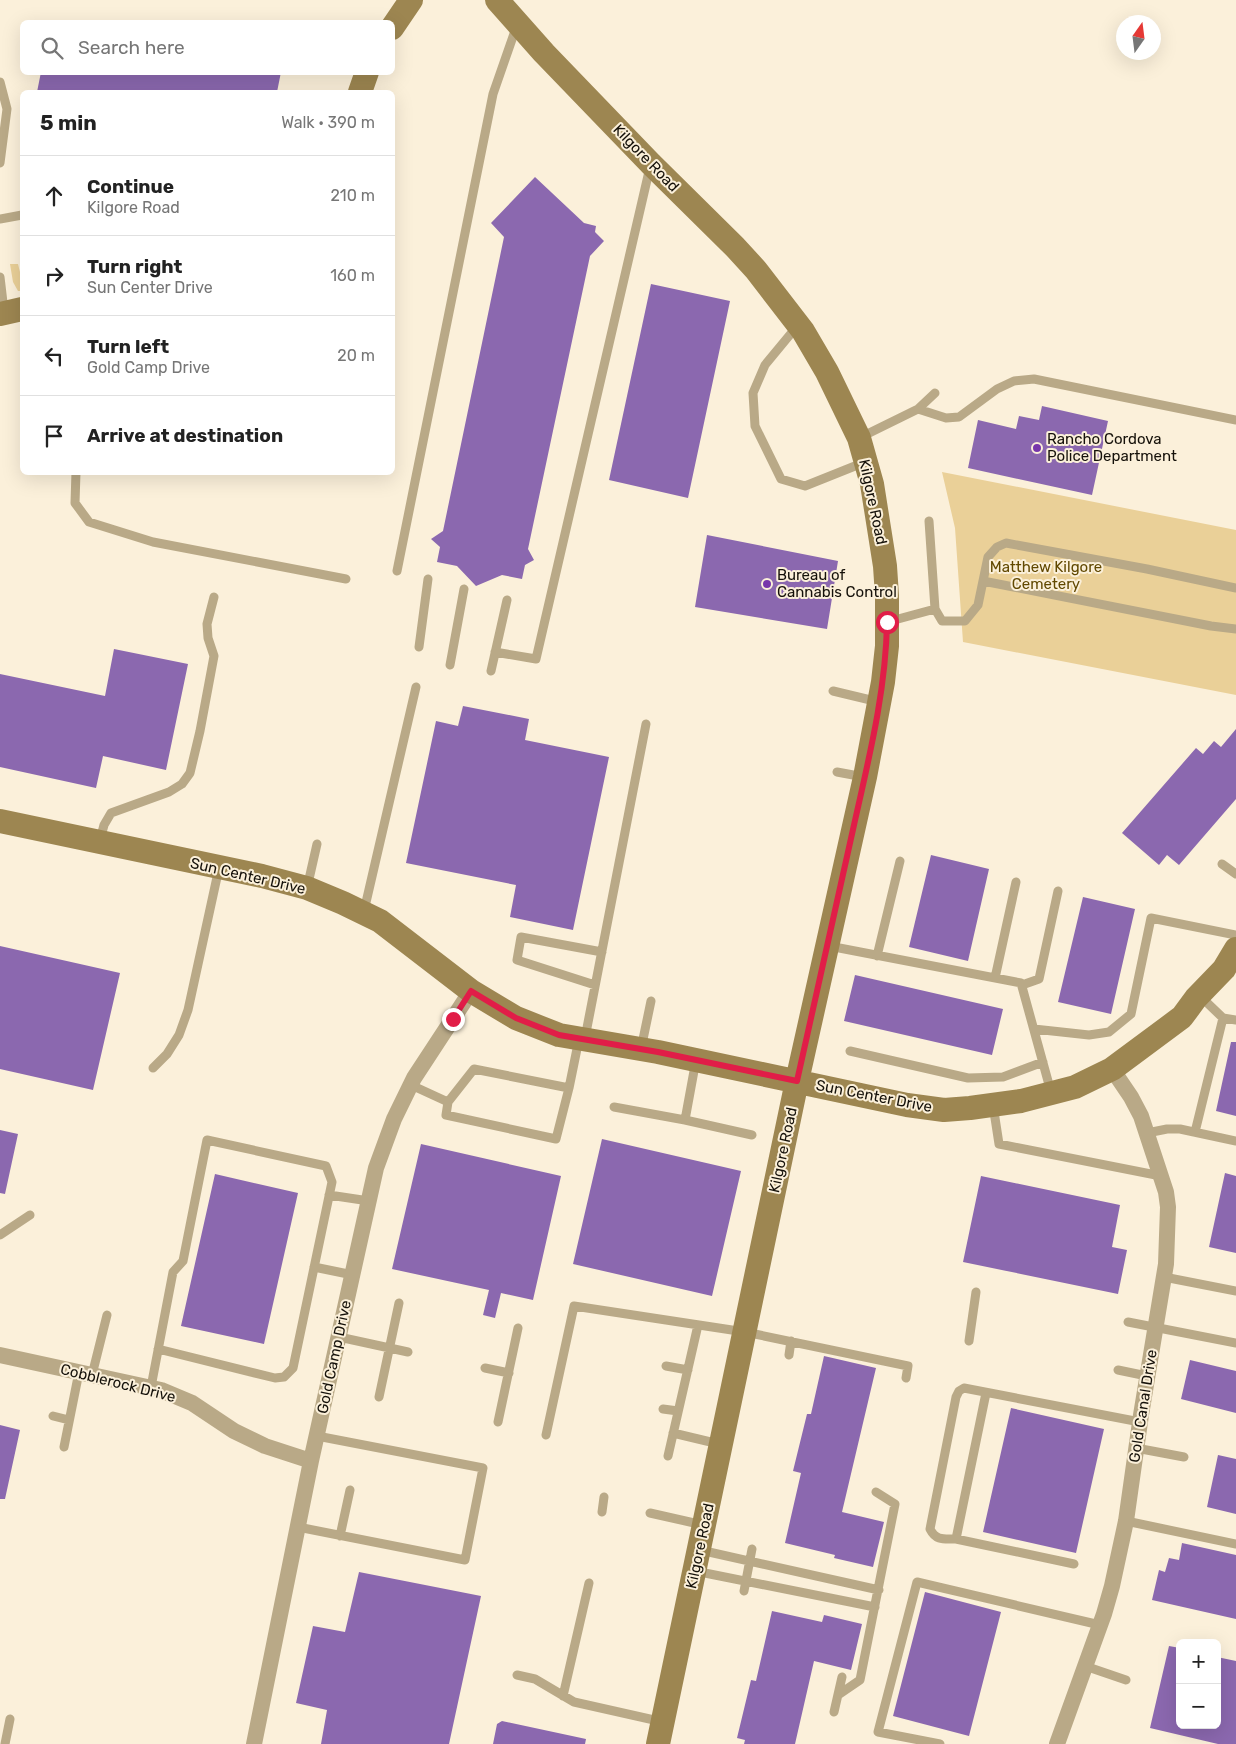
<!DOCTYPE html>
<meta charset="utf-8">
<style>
:root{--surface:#fff;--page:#f2f2f2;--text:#222;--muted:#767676;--line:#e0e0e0}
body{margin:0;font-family:Rubik,sans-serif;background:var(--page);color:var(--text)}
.controls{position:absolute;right:15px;bottom:15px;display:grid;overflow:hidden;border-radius:8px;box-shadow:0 5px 20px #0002}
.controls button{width:45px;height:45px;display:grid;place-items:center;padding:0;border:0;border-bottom:1px solid var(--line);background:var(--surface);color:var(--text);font:25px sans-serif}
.compass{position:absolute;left:1116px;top:15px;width:45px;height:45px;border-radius:50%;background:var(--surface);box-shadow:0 5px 20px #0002;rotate:14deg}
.stop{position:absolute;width:15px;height:15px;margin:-11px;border:4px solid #e11d48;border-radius:50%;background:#fff}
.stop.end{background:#e11d48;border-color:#fff;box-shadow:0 1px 5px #0008}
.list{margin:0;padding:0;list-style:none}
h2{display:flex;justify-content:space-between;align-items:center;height:65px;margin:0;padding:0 20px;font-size:21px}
h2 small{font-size:16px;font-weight:400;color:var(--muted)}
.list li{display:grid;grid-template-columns:32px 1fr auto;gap:15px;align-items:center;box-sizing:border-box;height:80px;padding:0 20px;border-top:1px solid var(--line)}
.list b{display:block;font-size:19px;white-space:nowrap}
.list p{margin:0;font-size:16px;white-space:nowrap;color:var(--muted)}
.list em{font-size:16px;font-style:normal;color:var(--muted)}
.icon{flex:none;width:28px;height:28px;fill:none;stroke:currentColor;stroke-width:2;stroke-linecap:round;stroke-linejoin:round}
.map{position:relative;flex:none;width:1236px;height:1744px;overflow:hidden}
.search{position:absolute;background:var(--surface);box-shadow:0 5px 20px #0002;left:20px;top:20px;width:375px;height:55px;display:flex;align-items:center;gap:12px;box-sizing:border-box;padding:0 18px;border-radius:8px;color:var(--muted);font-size:19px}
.panel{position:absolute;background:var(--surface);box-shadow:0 5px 20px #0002;left:20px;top:90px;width:375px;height:385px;border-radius:8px}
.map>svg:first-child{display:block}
.green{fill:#ead098}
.building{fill:#8b68af}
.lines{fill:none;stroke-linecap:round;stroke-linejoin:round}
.lane{stroke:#b9a987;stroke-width:9}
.street{stroke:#b9a987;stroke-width:16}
.secondary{stroke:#9d8651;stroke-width:24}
.route{stroke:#e11d48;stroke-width:6}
.poi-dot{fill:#7736ab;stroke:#fbf0da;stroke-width:2}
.labels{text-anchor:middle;stroke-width:4;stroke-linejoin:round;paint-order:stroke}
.street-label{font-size:15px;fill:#15110a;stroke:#fbf0da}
.poi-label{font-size:15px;fill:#15110a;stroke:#fbf0da;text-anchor:start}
.park-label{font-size:15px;fill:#614800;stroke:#fbf0da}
</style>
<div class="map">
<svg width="1236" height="1744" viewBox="0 0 1236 1744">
<rect width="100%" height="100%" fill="#fbf0da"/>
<!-- green -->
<path class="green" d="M10,264h8l3,12h1v15h-4l-5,-9z
M942,472l294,58v165l-273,-53 -8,-114z"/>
<!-- building -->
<path class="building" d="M41,72h240l-4,20h-240z
M535,177l49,46 12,3 -1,6 9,9 -14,15 -62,293 6,11 -9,5 -3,14 -20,-4 -26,11 -19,-20 -20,-4 3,-15 -9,-8 12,-8 61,-294 -13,-14z
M651,284l79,17 -42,197 -79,-18z
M1042,406l66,15 -16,74 -124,-27 10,-48 38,9 3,-13 20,4z
M707,535l131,26 -11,68 -132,-22z
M114,649l74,15 -22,106 -63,-14 -7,32 -96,-21v-93l105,22z
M463,706l66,13 -4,21 84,17 -36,173 -63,-13 6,-32 -110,-22 30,-142 22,5z
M1236,729v70l-57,66 -12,-10 -8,10 -37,-32 74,-85 7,6 11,-13 7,6z
M931,855l58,14 -21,92 -59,-14z
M1083,897l52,12 -24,105 -53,-12z
M0,946l120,27 -27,117 -93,-21z
M855,975l148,34 -11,46 -148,-34z
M1231,1042h5v74l-20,-5z
M0,1130l18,4 -13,60 -5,-1z
M602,1139l139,32 -29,125 -139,-32z
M421,1144l140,32 -28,124 -32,-7 -6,25 -12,-3 6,-25 -97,-21z
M1225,1173l11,3v77l-27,-6z
M215,1174l83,19 -34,151 -83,-18z
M981,1176l139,29 -8,42 15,3 -9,44 -155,-32z
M824,1356l52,12 -34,144 42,10 -11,45 -39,-9 1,-3 -50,-12 16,-70 -8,-2 14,-57h4z
M1190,1360l46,11v42l-55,-14z
M1011,1408l93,21 -28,124 -93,-21z
M0,1425l20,5 -15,69h-5z
M1218,1455l18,4v55l-29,-7z
M1182,1543l54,12v64l-84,-19 7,-30 6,2 4,-14 10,2z
M359,1572l122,24 -32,148h-128l6,-34 -31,-7 17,-77 32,6z
M925,1592l76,20 -32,124 -76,-20z
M772,1611l50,11 2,-7 38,9 -11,46 -37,-9 -19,83h-51l1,-4 -8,-2 14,-58 5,1z
M1169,1646l11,2v77h37v-68l19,4v83h-18l-68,-16z
M502,1721l84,18 -1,5h-92l4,-20z"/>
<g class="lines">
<!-- lane -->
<path class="lane" d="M0,82l7,27 -7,54
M0,219l22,-4
M0,277l4,34
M798,325l-33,40 -12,28 2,33 26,53 24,7 60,-24
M918,409l28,9 13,-1 38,-28 17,-8 20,-2 202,41
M859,438l59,-29 17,-16
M76,472l-1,31 14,19 64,20 193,37
M397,571l96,-477 24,-69
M983,581l228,45 25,3
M935,609l7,12h23l13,-16 10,-48 9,-10 9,-4 141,26 89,19
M887,622l48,-13 -6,-88
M419,647l9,-68
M495,652l41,7 114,-492
M450,665l14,-76
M491,671l16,-71
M833,691l46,11
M837,772l27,5
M100,840l4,-15 7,-12 58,-21 13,-8 8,-11 10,-42 14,-75 -6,-18 -1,-14 7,-27
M1222,864l14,10
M307,888l10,-44
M364,911l52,-224
M829,946l192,37 30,109
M877,956l23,-95
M995,978l21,-96
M595,985l-78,-25 4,-23 81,15
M1022,985l17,-6 19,-88
M1199,995l24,23 13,2
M1034,1029l55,6 20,-3 22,-18 20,-96 85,17
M585,1038l61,-314
M641,1049l10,-48
M850,1051l118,27 35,-1 40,-15
M696,1060l-11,60 67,15
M153,1068l14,-14 12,-19 9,-25 31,-142
M411,1085l37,17 26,-33 95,19 10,-49
M448,1102l-2,13 110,24 13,-51
M993,1105l6,39 162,32
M614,1107l71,13
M1195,1132l28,-114
M1147,1133l20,-4h13l56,12
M329,1195l40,6
M0,1235l30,-20
M314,1267l39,8
M1164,1277l72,14
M1128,1322l108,21
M339,1337l69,15
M969,1341l7,-49
M789,1355l2,-14
M666,1366l22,4
M485,1368l24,5
M1118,1370l29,6
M92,1375l15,-60
M151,1387l22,-115 10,-11 24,-121 119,26 6,16 -39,186 -9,9 -9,1 -117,-29
M379,1397l20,-94
M663,1409l15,2
M53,1416l16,4
M498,1422l20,-94
M673,1433l46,11
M546,1435l28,-129 171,26 163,34 -2,12
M64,1447l15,-75
M1136,1448l48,9
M668,1456l30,-131
M602,1512l2,-15
M650,1513l53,12
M1126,1521l110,23
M298,1527l167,33 18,-92 -166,-32
M340,1536l10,-46
M956,1539l30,-146
M700,1550l179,40
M1074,1564l-118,-25c-12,0 -20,2 -26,-10l26,-132 3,-6 5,-3 176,34
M695,1571l180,36
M744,1591l8,-42
M1085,1666l41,14
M517,1675l18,4 39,23 89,20
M838,1695l22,-15 35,-176 -19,-12
M563,1696l26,-113
M834,1712l8,-35
M5,1744l5,-25
M940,1744l-62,-12 39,-150 183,43"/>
<!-- street -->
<path class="street" d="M0,1355l161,35 31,13 42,28 31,15 46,15
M254,1744l57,-283 65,-293 18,-49 20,-41 57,-87
M1057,1744l47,-130 8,-28 14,-65 15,-106 25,-151 2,-57 -2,-15 -25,-76 -10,-19 -19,-28"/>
<!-- secondary -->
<path class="secondary" d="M497,0l47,53 107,111 84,83 21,23 47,61 24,41 32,66 13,46 13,82 2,30v50l-4,36 -18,95 -68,304 -139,663
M392,28l19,-28
M360,92l7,-20
M0,314l22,-5
M0,821l262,55 45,12 36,15 37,18 91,70 45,27 43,17 99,17 249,53 37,5 26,-2 51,-7 54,-14 37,-18 70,-52 14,-19 28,-29 12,-20"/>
</g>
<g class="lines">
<!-- route -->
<path class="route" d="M453,1019l18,-28 45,27 43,17 99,17 139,29c19,-85 38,-171 57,-256 15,-67 32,-135 33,-203"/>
</g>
<!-- markers -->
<g class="poi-dot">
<circle cx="1037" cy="448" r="5"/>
<circle cx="767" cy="584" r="5"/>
</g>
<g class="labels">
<!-- street labels -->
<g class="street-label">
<text transform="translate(646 158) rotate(46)" y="5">Kilgore Road</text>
<text transform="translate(873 502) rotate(78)" y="5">Kilgore Road</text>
<text transform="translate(248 876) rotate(13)" y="5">Sun Center Drive</text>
<text transform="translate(874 1096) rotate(11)" y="5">Sun Center Drive</text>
<text transform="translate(783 1150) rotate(-78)" y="5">Kilgore Road</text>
<text transform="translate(334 1357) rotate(-78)" y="5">Gold Camp Drive</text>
<text transform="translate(118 1383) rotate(14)" y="5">Cobblerock Drive</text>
<text transform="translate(1143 1406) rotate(-81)" y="5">Gold Canal Drive</text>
<text transform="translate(700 1546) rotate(-78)" y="5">Kilgore Road</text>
</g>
<!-- poi labels -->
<g class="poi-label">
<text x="1047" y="444">Rancho Cordova<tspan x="1047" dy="17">Police Department</tspan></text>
<text x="777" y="580">Bureau of<tspan x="777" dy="17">Cannabis Control</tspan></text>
</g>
<!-- park labels -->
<g class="park-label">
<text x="1046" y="572">Matthew Kilgore<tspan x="1046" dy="17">Cemetery</tspan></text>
</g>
</g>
</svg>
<div class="controls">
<button>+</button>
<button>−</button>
</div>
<svg class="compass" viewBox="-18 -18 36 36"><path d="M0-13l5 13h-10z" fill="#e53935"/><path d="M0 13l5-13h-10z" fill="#767676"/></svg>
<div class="stop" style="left:887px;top:622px"></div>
<div class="stop end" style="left:453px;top:1019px"></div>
<div class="search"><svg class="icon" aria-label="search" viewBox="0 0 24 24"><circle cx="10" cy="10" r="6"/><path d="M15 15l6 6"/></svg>Search here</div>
<section class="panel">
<h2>5 min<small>Walk · 390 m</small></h2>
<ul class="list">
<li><svg class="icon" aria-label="ahead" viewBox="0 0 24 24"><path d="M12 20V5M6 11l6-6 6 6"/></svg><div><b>Continue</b><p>Kilgore Road</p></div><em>210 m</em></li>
<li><svg class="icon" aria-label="right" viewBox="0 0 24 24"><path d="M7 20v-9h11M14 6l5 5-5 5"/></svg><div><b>Turn right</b><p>Sun Center Drive</p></div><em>160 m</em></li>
<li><svg class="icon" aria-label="left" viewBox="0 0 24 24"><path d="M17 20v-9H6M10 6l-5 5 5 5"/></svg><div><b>Turn left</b><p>Gold Camp Drive</p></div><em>20 m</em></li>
<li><svg class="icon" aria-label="arrive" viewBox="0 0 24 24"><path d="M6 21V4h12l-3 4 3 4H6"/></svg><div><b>Arrive at destination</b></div></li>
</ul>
</section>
</div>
